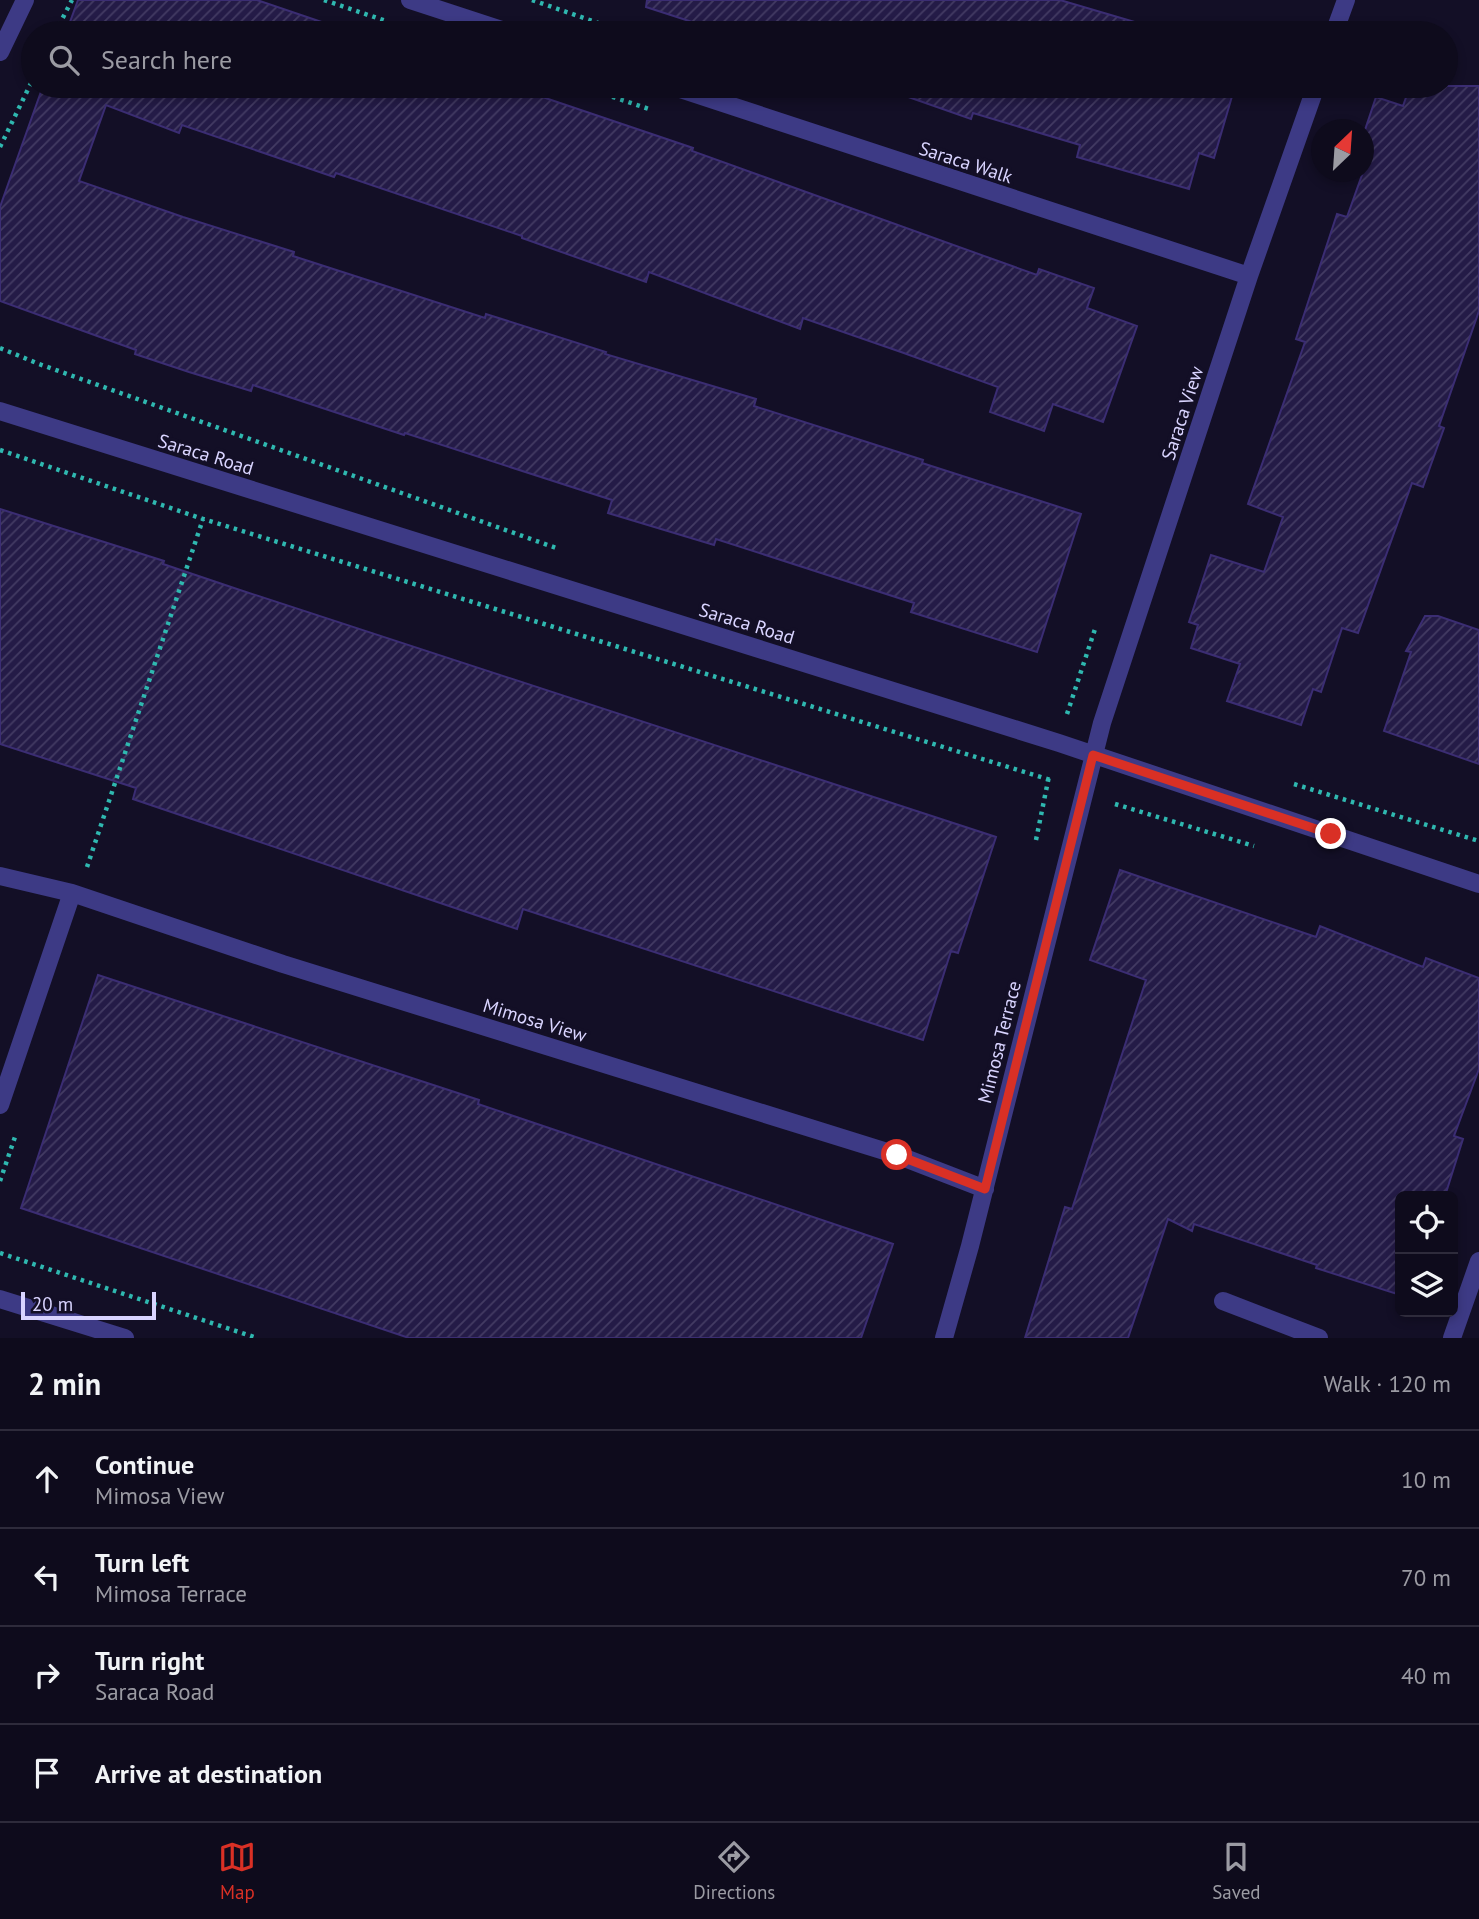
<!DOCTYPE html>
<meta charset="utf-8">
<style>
:root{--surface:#0e0b1c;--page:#1c1929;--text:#f1f3f6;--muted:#9b9ba3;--line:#2e2b3b;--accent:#d93025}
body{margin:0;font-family:"PT Sans",sans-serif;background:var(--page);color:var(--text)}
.controls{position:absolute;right:21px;bottom:21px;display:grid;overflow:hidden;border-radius:10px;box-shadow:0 4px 10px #0003}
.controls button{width:63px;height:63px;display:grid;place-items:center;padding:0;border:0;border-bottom:2px solid var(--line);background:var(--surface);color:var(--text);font:35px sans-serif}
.compass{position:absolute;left:1311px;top:119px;width:63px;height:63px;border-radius:50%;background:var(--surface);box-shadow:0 4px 10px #0003;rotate:25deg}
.scale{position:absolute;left:21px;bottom:18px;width:135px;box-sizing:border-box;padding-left:7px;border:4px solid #d9d4ff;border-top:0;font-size:19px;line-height:24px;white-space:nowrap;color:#d9d4ff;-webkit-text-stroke:5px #130f26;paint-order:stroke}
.stop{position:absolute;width:21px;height:21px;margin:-16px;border:5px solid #d93025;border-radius:50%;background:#fff}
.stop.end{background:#d93025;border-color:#fff;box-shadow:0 2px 7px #0008}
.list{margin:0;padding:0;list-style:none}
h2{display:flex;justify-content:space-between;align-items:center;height:91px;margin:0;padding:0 28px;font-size:30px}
h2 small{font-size:23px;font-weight:400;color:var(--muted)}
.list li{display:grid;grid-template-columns:46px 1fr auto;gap:21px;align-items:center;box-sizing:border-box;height:98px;padding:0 28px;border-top:2px solid var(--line)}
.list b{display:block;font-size:26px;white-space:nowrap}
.list p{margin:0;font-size:23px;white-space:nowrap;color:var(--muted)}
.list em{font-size:23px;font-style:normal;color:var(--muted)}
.icon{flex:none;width:38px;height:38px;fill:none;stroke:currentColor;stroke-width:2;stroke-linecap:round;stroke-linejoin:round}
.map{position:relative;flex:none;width:1479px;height:1338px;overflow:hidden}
.search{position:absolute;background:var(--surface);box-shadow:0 4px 10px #0003;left:21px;right:21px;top:21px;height:77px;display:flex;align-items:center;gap:18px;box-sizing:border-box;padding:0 24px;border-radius:38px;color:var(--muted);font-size:26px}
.sheet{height:483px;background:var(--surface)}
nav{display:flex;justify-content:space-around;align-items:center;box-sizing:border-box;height:98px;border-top:2px solid var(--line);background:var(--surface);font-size:19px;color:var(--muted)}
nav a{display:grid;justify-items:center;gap:4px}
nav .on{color:var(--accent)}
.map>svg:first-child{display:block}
.building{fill:url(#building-hatch);stroke:#3b2d73;stroke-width:2}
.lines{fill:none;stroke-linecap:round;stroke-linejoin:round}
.path{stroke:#2fb8b0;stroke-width:4.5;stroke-dasharray:3.5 5;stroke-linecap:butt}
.minor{stroke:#3d3a85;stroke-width:18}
.route{stroke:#d93025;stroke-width:9}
.labels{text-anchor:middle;stroke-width:7;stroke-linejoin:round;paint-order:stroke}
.street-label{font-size:19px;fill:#d9d4ff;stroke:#130f26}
</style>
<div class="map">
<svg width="1479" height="1338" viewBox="0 0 1479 1338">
<defs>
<pattern id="building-hatch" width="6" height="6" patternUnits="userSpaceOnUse" patternTransform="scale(1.75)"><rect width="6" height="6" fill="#241b47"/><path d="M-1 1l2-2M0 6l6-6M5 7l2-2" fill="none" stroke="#433b63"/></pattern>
</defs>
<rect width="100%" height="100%" fill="#130f26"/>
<!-- building -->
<path class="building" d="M78,0h179l97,33h-288z
M647,0h413l112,33h-446l-80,-26z
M43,86h467l183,62 -1,3 345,124 2,-6 55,19 -7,20 50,18 -34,96 -50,-18 -9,27 -54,-19 8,-25 -97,-35 -98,-34 -3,11 -151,-57 -3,10 -124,-44v-2l-186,-63 -2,4 -152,-52 -3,8 -73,-28 -27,76 104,36 111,35 -1,4 192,62 1,-4 120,38 -1,2 151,45 -2,7 169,54 -1,3 159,51 -44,138 -126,-40 3,-9 -198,-64 -2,6 -106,-32 4,-13 -207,-67 -1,2 -151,-50 -2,6 -62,-19 -54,-18 1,-4 -136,-49v-94z
M877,86h358l-21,72 -15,-5 -10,36 -112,-32 3,-12 -107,-32 -2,6z
M1410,86h69v225l-40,115 5,2 -21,59 -11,-4 -54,150 -16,-5 -21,64 -8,-3 -12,36 -74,-24 13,-37 -49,-16 7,-23 -9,-3 22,-67 53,17 19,-55 -35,-13 57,-162 -9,-3 41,-125 10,3 16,-45v-36l13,-39 27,9z
M0,509l164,52 -1,3 74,25 759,248 -38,116 -7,-2 -28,89 -400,-131 -6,20 -384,-130 3,-11 -136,-44z
M1425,616h13l41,14v134l-95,-33 27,-79 -5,-1z
M1120,870l196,67 4,-11 103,41 3,-9 53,20v91l-25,67 9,3 -18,57h-45v99l-84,-27 1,-3 -123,-41 -2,7 -24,-12 -40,119h-103l40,-131 7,2 74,-229 -56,-20z
M98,975l381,125 -1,4 415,140 -32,94h-452l-388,-130z"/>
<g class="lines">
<!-- path -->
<path class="path" d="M324,0l62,21
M532,0l95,33
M55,33l17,-33
M580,86l69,23
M0,147l33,-68
M0,348l39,16 520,185
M0,450l203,69 851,262
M1067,714l28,-85
M1294,784l185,57
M1115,804l139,42
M1036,840l13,-64
M87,867l116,-348
M0,1181l16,-47
M0,1253l257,85"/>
<!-- minor -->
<path class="minor" d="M410,0l101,33
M1334,33l12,-33
M0,52l25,-52
M671,86l578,190
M0,411l1059,332 420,141
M0,876l72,17 211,71 614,191 88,34
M0,1105l72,-212
M0,1299l125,39
M1223,1301l96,37
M944,1338l26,-92 132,-523 147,-447 67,-190
M1452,1338l27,-77"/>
</g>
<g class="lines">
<!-- route -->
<path class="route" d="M897,1155l88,34 108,-434 238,79"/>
</g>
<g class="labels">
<!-- street labels -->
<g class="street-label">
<text transform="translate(966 162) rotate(18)" y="7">Saraca Walk</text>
<text transform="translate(1182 413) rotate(-72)" y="7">Saraca View</text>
<text transform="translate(206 454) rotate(17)" y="7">Saraca Road</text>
<text transform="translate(747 623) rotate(17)" y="7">Saraca Road</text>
<text transform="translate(535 1020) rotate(17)" y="7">Mimosa View</text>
<text transform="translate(999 1042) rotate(-76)" y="7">Mimosa Terrace</text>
</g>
</g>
</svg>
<div class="controls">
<button><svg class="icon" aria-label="locate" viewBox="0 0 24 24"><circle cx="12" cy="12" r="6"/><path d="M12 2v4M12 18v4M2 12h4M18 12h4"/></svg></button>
<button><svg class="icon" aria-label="layers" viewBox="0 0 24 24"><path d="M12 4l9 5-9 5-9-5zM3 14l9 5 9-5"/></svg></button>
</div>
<svg class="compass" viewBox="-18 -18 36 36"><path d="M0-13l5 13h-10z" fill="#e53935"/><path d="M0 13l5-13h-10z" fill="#9b9ba3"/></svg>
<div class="scale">20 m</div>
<div class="stop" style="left:897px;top:1155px"></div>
<div class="stop end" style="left:1331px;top:834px"></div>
<div class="search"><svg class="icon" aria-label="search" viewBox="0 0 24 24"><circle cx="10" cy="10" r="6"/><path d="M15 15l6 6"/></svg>Search here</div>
</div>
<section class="sheet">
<h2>2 min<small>Walk · 120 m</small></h2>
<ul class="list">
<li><svg class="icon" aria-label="ahead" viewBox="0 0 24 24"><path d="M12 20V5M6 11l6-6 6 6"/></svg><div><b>Continue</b><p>Mimosa View</p></div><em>10 m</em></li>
<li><svg class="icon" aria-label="left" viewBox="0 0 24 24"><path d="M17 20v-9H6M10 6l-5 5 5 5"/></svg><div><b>Turn left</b><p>Mimosa Terrace</p></div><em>70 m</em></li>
<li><svg class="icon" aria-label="right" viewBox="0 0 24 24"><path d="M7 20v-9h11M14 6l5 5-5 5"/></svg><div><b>Turn right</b><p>Saraca Road</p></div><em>40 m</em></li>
<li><svg class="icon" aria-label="arrive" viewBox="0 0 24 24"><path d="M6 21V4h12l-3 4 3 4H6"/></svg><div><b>Arrive at destination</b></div></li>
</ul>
</section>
<nav>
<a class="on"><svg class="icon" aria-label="map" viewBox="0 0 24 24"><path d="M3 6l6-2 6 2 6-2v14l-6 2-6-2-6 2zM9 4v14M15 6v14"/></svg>Map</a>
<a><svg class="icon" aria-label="directions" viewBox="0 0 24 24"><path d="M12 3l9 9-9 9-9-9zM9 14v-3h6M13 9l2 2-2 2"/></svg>Directions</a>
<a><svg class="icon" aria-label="saved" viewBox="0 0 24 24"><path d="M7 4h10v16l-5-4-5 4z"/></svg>Saved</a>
</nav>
